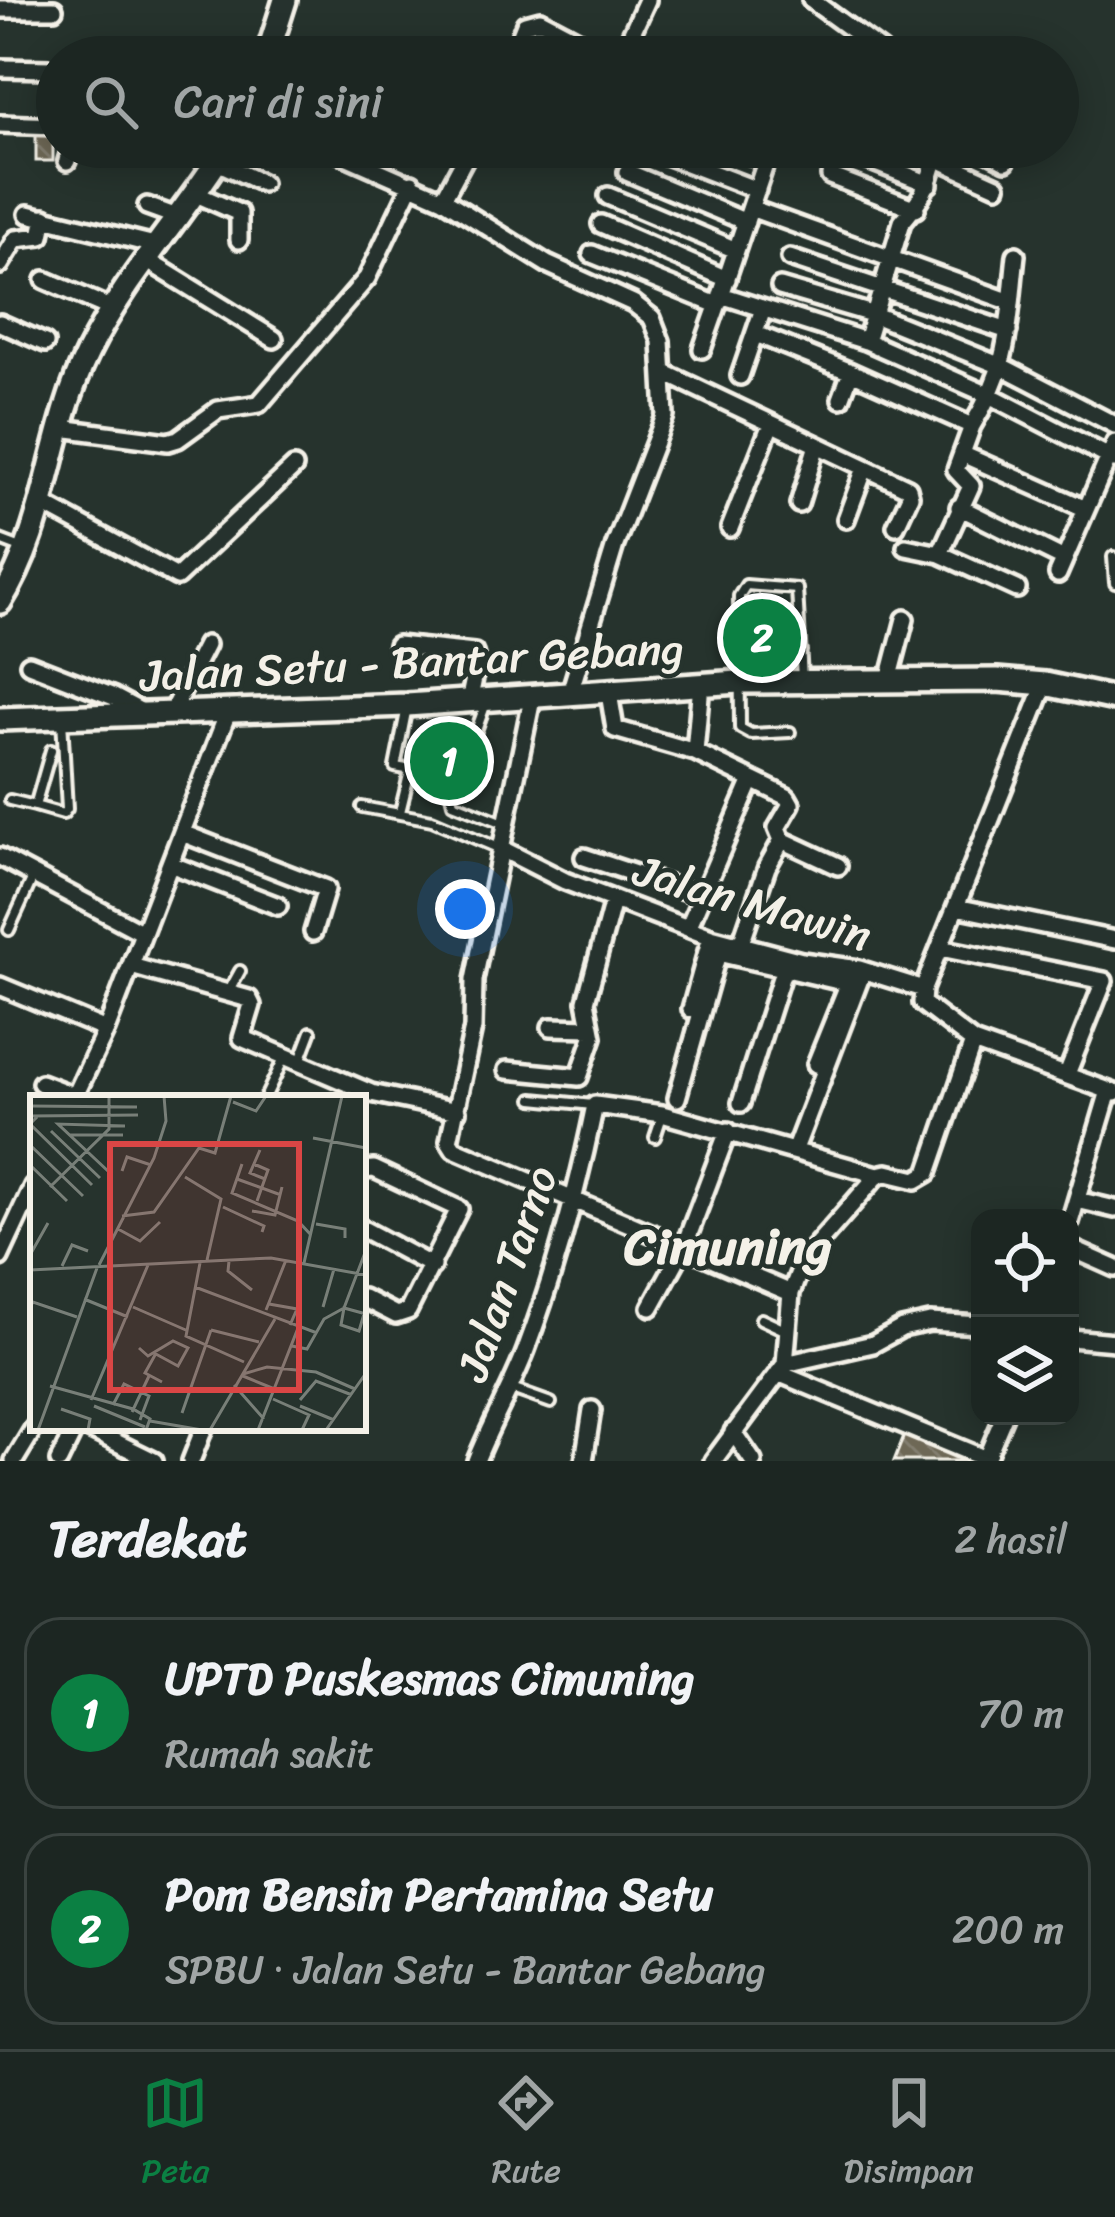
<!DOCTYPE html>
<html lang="id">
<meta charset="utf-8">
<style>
:root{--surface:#1c2622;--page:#252e2a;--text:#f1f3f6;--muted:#a0a5a5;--line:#3a4340;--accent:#0b8043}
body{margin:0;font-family:Sriracha,sans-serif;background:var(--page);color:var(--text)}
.controls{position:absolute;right:36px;bottom:36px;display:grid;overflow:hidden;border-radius:24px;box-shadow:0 6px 30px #0003}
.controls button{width:108px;height:108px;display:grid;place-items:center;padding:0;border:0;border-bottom:3px solid var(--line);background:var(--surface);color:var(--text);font:60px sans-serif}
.you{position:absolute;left:465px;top:909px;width:42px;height:42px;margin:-30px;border:9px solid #fff;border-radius:50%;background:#1a73e8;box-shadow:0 0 0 18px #1a73e833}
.badge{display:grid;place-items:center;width:78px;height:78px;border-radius:50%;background:var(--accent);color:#fff;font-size:39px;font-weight:700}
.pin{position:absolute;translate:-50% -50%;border:6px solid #fff;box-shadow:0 3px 12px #0006}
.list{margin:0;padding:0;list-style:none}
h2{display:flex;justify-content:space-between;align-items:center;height:156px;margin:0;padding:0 48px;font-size:51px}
h2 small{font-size:39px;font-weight:400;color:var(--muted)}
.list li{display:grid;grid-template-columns:78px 1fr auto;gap:36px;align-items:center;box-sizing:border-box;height:192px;margin:0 24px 24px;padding:0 24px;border:3px solid var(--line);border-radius:36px}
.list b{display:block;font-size:45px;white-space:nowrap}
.list p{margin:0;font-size:39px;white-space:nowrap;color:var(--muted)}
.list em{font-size:39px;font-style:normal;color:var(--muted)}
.icon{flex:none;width:66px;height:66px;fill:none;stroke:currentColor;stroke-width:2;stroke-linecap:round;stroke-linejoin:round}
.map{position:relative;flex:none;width:1115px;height:1461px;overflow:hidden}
.search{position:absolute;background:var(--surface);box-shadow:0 6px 30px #0003;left:36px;right:36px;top:36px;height:132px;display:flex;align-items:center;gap:30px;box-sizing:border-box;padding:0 42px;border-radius:66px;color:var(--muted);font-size:45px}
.sheet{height:588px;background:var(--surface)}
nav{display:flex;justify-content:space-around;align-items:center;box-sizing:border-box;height:168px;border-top:3px solid var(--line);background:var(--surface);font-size:33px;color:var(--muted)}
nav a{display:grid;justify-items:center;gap:6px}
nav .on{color:var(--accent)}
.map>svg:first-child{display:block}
.building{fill:url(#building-back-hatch);stroke:#f4f1e8;stroke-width:3}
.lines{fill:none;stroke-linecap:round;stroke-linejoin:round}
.lane-casing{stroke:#f4f1e8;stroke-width:16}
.street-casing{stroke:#f4f1e8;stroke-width:24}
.secondary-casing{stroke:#f4f1e8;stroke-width:30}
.lane{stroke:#26332d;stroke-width:8}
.street{stroke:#26332d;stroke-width:15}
.secondary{stroke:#26332d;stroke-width:21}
.labels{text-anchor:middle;stroke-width:9;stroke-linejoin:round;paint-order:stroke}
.street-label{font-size:45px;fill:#f4f1e8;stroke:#26332d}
.quarter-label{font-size:51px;font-weight:bold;fill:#f4f1e8;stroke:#26332d}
.inset-road{fill:none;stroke:#787f78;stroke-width:3}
.view{fill:#da4645;fill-opacity:0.15;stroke:#da4645;stroke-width:6}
.inset-edge{fill:none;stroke:#f4f1e8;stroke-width:6}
</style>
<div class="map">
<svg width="1115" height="1461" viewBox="0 0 1115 1461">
<defs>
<pattern id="building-back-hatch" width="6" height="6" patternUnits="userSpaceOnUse" patternTransform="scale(3)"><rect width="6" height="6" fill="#6e6857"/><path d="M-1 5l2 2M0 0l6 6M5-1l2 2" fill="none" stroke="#837e6f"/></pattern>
</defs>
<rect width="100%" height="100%" fill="#26332d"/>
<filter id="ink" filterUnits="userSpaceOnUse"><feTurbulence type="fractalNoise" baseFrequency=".00833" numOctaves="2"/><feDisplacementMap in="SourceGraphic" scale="24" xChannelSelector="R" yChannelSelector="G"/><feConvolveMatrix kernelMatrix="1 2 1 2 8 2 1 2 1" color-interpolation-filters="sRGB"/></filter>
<g filter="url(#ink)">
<!-- building -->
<path class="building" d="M36,135h17v26h-17z
M907,1428l74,33h-87z"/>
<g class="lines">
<!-- lane casing -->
<g class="lane-casing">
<path id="lane" d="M0,540l21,8
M1113,557l2,26
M738,651h63
M407,707l-12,60 64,11 27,-75
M790,732l-39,2 -11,-6 -1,-132 7,-11 51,4 5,90
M51,750l-16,56 28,8 4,-5 -5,-90
M458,779l-7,16 2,8 51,20
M10,800l25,6
M362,807l70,13 66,28
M400,812l10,-41
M9,930l24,-53
M229,991l11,-20
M300,1061l11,-29
M265,1098l20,-42
M533,1099l60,6
M655,1137l7,-21
M761,1319l28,13
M509,1388l42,15"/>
</g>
<!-- street casing -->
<g class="street-casing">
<path id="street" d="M811,0l70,51
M0,9h54
M512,57l13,-33 15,-4 70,37
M616,57l6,-3 25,-54
M0,68l51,1
M0,124l57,2
M325,147l118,52 28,-52
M645,147l112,43
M729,147l38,14
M771,147l-50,148 145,46 125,55 124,64
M838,147l-8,29 86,33
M979,147l27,14
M838,148l91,36
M935,158l62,28
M67,161l4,-14
M217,162l45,21
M627,172l119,50
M196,194l43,19v27
M608,196l128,54
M443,199l104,65 86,39 19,15 9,23 4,75 -50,129 -46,151
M147,206l33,12
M753,209l258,93
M28,214l131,32
M601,224l126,55
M592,254l125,51
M790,258l218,73
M148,261l126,78
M0,265l16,-26 25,-3 4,-19
M45,280l67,29
M780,287l92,27 129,52 114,59
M0,323l45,20
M756,334l95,38
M866,341l36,-119c18,-21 27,-36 33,-64l-26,-11
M702,349l18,-51
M665,373l243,115 2,8 -14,30
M740,376l23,-67
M841,399l10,-27 121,54c39,-63 36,-101 44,-171
M61,428l107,14 10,-3 40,-29 41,-6 108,-126 45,-95
M962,454l124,55
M43,504l134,73 117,-110
M799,504l18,-59
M959,507l105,52
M846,519l19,-51
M730,528l41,-104
M906,547l34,7 77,35
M940,554l31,-68 -15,-16 16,-44
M1058,574l57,-131
M397,645l77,8 3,11 -8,38
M29,664l85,33 28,15
M889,680l16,-61
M701,684l-6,68 92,45 4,7 -14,24 5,12
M1045,684l-122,305 -1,14 51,39 142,51
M609,693l6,36 80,23
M532,699l-58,281 -1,48 -24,113 5,8 337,144
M170,715l36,-70
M182,833l144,56 -13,43
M782,840l56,26
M500,848l65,33 146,56 91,24 57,8 64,20
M0,857l143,76
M584,857l118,39
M170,864l108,42
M956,907l159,33
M688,928l64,-148
M740,946l27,-79 15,-27
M940,948l164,33 -37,93
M131,966l118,33 3,6 -10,33 129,55 86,18
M0,986l106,44
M691,1009l20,-72
M551,1027l40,1
M816,1064l36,-89
M507,1070l72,7
M579,1077l14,-40 -7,-36 27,-100
M41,1083l34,13
M74,1098l32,-68 122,-318
M677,1098l41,-145 129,30
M741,1103l43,-135
M595,1105l67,9 216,61 9,-2 29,7 12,-7 45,-131
M795,1149l68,-178
M363,1170l11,-1 85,40 -51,102 -12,4 -33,-17
M1077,1200l38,9
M1070,1222l39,-131
M363,1229l69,37
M1070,1248l45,20
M0,1257l33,-71
M651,1307l33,-60 44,-116
M1070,1338l45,4
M785,1364l88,-20 29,-16 28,-6 50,3
M778,1373l208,86
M87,1428l67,33
M733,1432l20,29
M14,1461l20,-33
M59,1461l16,-33
M191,1461l13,-33
M476,1461c15,-38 36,-74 50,-111 30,-80 52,-162 69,-245
M584,1461l8,-51
M713,1461l72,-97 6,-71 13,-34 74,-84
M985,1461l19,-45"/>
</g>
<!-- secondary casing -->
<g class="secondary-casing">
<path id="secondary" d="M267,57l18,-57
M0,602c49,-77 48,-169 88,-250 36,-73 95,-136 138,-205
M0,719l407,-14 332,-23 258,-2 48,4 70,15"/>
</g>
<!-- lane -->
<use href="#lane" class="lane"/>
<!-- street -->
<use href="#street" class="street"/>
<!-- secondary -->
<use href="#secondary" class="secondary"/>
</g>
</g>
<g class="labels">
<!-- street labels -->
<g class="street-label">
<text transform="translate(412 661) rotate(-3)" y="16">Jalan Setu - Bantar Gebang</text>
<text transform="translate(753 902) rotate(16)" y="16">Jalan Mawin</text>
<text transform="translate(506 1273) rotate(-71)" y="16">Jalan Tarno</text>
</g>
<!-- quarter labels -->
<g class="quarter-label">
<text x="728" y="1264">Cimuning</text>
</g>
</g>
<!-- overview -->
<g transform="translate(30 1095)">
<rect width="336" height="336" fill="#26332d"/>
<path class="inset-road" d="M5,1h48M203,7l23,9 10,-15M0,11l107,1M0,21l108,-1M7,22l-7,7 62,61M21,36l49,47M40,40h53M283,43l53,10M0,50l53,51M230,55l-10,23 15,6M212,69l-10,29 66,28 13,14M224,69l14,6 -11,31M0,70l37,36M92,76l5,-14 24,8M79,77l-51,-48 67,2M155,82l36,22 -14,61M207,84l44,16M20,92l59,-58v-33M193,112l41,19 -2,6M222,116l23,4 7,-28M92,121l32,-4 45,-64 16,5 16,-57M286,129l29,5v9M88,134l22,12 20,-19M0,160l18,-32M199,166l-1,10 24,19M170,168l-14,73 58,26M274,168l38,-167M69,170l55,-107 12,-37 -2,-25M32,171l10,-21 16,6M0,175l241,-12 95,17M165,192l122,46M54,204l44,18M239,209l28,5 -7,16M0,212l3,-5 44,15M103,212l55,24M293,212l11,-38M236,215l20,-50M334,219l-5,17 -18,-6 3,-17 22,6M181,235l48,12M262,251l15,3 17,-30 20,-11 22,-58M109,253l9,8 25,-15 15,7 -10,18 -24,-13M125,260l-10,18 17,9M213,279l24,-7 49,5 39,17M213,281l34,14M204,290l30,34M20,291l83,23 17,10 -4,11M243,304l36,16 -7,15M61,305l57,-135M270,305l16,-19 36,14M83,310l11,-21 25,12 -9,24M64,311l51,21M270,311l34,14M31,314l29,10 -2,11M102,317l17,-36M152,318l29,-83M120,326l52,9M8,335l59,-162M180,335l65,-111M228,335l40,-102M296,335l40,-57"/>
<path class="view" d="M80,49h189v246h-189z"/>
<rect width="336" height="336" class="inset-edge"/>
</g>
</svg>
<div class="controls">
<button><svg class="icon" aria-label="locate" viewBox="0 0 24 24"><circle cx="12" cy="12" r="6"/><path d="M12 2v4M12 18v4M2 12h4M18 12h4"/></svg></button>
<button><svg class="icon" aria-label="layers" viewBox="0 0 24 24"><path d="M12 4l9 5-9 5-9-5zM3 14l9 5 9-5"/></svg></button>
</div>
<div class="you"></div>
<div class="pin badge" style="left:449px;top:761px">1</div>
<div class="pin badge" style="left:762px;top:638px">2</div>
<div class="search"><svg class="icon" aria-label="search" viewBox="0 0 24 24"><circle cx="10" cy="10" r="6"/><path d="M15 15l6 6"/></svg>Cari di sini</div>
</div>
<section class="sheet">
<h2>Terdekat<small>2 hasil</small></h2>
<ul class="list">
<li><span class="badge">1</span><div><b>UPTD Puskesmas Cimuning</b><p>Rumah sakit</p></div><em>70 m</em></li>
<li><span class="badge">2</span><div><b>Pom Bensin Pertamina Setu</b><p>SPBU · Jalan Setu - Bantar Gebang</p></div><em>200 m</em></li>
</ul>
</section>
<nav>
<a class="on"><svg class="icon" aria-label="map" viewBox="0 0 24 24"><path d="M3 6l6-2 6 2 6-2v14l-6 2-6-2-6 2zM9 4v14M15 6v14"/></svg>Peta</a>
<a><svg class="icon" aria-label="directions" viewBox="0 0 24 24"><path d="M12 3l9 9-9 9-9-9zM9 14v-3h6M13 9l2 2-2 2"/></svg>Rute</a>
<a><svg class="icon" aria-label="saved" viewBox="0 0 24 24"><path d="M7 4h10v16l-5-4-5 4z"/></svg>Disimpan</a>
</nav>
